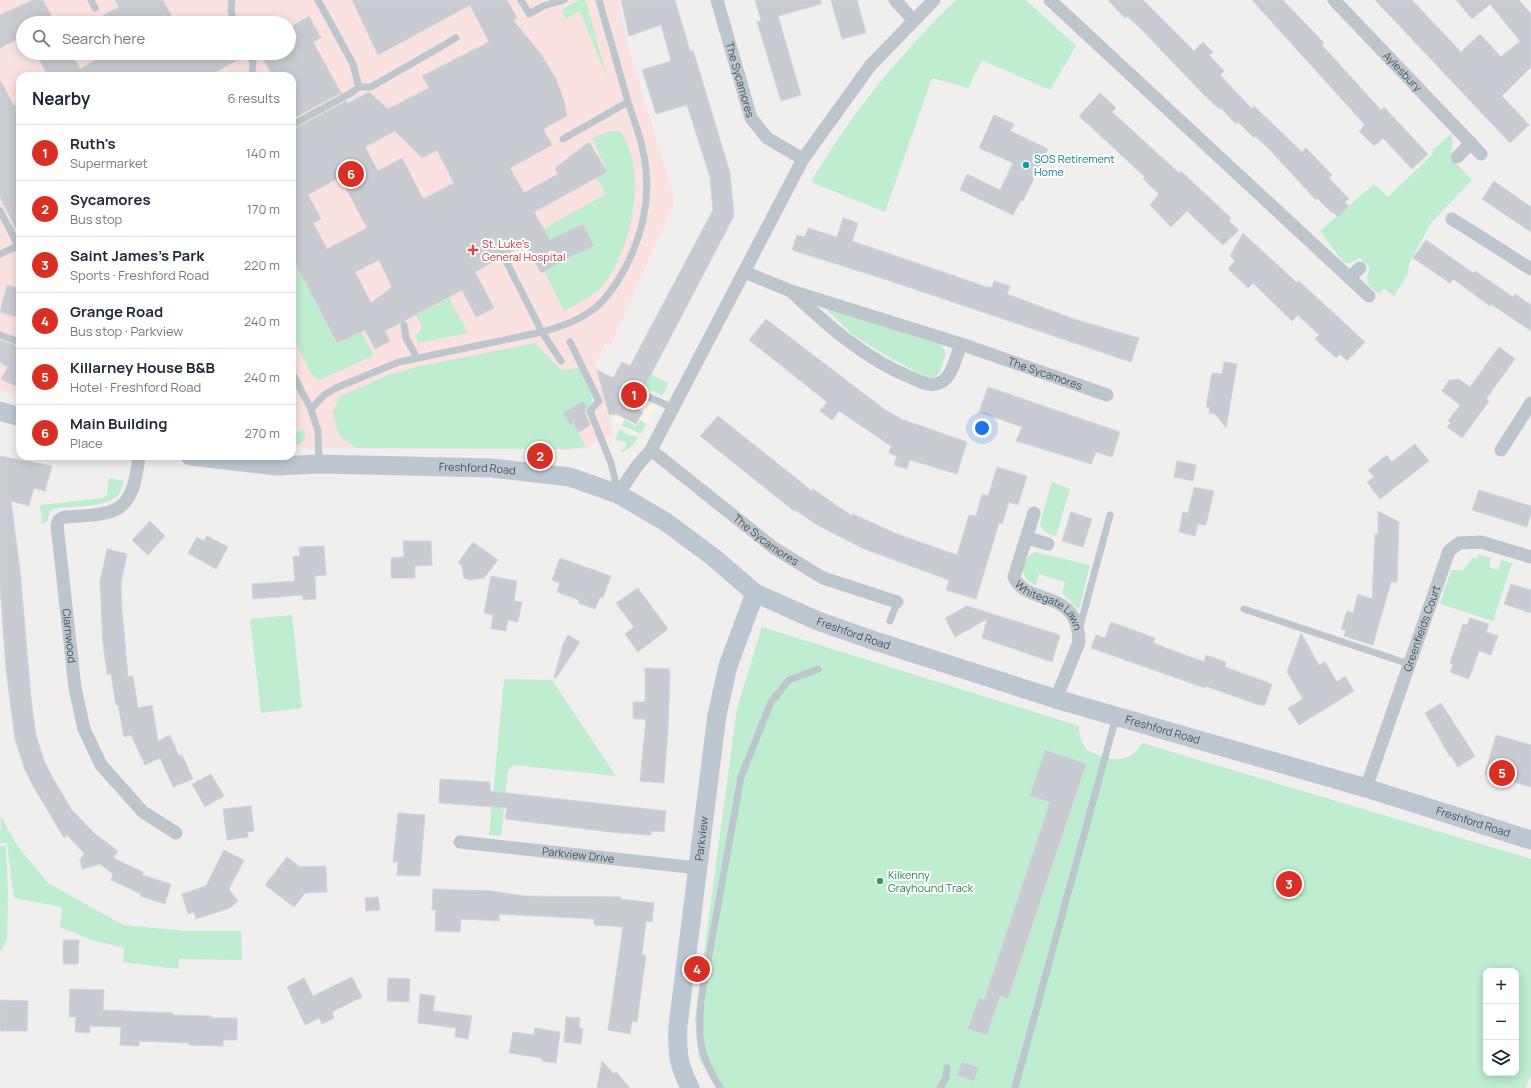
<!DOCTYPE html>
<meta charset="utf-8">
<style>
:root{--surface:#fff;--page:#f2f2f3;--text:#1f2937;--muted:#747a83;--line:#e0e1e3;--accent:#d93025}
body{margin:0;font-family:Manrope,sans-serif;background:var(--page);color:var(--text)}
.controls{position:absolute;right:12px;bottom:12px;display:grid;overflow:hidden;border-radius:8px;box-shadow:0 2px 10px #0003}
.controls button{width:36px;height:36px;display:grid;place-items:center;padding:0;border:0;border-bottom:1px solid var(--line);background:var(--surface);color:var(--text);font:20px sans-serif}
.you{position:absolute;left:982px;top:428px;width:14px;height:14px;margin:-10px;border:3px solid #fff;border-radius:50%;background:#1a73e8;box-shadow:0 0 0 6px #1a73e833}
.badge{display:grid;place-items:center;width:26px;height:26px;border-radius:50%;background:var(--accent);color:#fff;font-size:13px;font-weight:700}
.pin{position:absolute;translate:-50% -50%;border:2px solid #fff;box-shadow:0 1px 4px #0006}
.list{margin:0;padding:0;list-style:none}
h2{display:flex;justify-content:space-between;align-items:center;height:52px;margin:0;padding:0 16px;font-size:17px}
h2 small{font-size:13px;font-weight:400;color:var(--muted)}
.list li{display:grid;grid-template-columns:26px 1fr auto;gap:12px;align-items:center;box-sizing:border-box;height:56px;padding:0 16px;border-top:1px solid var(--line)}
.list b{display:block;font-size:15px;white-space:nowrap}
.list p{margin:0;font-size:13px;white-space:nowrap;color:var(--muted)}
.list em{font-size:13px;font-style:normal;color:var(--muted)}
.icon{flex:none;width:22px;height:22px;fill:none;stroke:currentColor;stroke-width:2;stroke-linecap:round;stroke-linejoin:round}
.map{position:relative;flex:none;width:1531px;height:1088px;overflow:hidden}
.search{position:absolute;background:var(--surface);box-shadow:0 2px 10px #0003;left:16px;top:16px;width:280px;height:44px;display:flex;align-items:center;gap:10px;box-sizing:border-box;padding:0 14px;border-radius:22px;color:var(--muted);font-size:15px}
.panel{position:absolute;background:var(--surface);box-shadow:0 2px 10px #0003;left:16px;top:72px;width:280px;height:388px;border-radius:12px}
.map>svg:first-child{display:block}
.commercial{fill:#fbf5e8}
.medical{fill:#fae2e0;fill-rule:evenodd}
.green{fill:#beedd0;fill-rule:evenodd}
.building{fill:#c8cbd1;stroke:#d3d5da;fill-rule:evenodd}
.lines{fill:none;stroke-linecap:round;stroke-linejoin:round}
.lane{stroke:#bdc6cd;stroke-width:7}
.street{stroke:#bdc6cd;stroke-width:13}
.secondary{stroke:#bdc7d2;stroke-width:19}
.culture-dot{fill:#0f9aa8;stroke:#fff;stroke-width:1.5}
.health-dot{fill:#e0444e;stroke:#fff;stroke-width:1.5}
.leisure-dot{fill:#2e9e5b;stroke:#fff;stroke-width:1.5}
.labels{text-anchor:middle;stroke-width:4;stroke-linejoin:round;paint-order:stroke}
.street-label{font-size:11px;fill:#47525b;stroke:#fff}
.culture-label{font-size:11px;fill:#0d838f;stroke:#fff;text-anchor:start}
.health-label{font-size:11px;fill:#be3a42;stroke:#fff;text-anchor:start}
.leisure-label{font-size:11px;fill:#27864d;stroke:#fff;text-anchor:start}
</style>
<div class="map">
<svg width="1531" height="1088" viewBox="0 0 1531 1088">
<rect width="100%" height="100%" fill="#f1eeee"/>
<!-- commercial -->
<path class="commercial" d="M624,383l21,12 6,9 5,3 -15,27 -10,-3 -18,-10 15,-22z"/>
<!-- medical -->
<path class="medical" d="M0,0h619l9,46 46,151 -1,9 -62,139 -6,-3 -9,21 17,71 -27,14 -19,2 -275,-2v-372h-272v321l-20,-7zM23,23h266v30h-266z"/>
<!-- green -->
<path class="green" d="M579,0h4l4,4 20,75 -27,-68 -14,8 -4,-7 2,-4z
M956,0h70l50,46 -26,44 -68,-30 -14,28 -36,-10 -47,134 -74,-30c39,-67 89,-128 145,-182z
M610,131h10c28,40 13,113 -14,150 -9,14 -28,22 -42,30l-20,-40 -1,-42 63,-35 -9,-15 10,-7 -15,-34z
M1451,134l2,8 -3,15 22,23 -41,43 -22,41 -1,10 -14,22 -10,-8 -5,6c-12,-10 -15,-11 -9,-26l-10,-10 -10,5h-6l-24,-32 54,-47 14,13 44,-42 1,-5z
M294,262l43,82 20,-10 -2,-4h5l14,25 -54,25 -9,-6 -19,-39v-72z
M449,298l19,35 -50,10 -3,-7 6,-6v-5l-5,-10z
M825,308l116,37 4,5v7l-5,15 -5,5 -7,1 -36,-19 -39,-24z
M535,343l26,27 18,-2 14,29 -5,13 -5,-8 -20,11 7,12 3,-2 13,24 -19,2 -211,-1 -17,-13 -6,-23 6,-15 49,-22 28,-8z
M651,374l17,9 -6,13 -16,-9 -1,-3z
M625,420l11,6 4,-6 6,4 -5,10 -20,-9z
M305,429v10l-4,4 -9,2v-11z
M620,429l10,7 2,-1 6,3 -7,9 -8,5 -3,-2 5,-2 2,-5 -8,-3 -2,2 -1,-4z
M109,478l15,3c-2,4 -3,10 -6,14 -11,13 -45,11 -61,13l-7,3 -3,11 -5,2 -2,-19 63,-7 4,-3z
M1052,482l18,7 -14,47c-8,-2 -14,-4 -16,-13z
M1035,552l55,13 -11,45 -17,-17 3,-11 -26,-8 -3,11c-18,-5 -16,-25 -1,-33z
M1477,554l14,4 -2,9 9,3 3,-10 11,3 -19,58 -53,-17 11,-34h12l10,-13 2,2 3,-1z
M292,615l10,93 -41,5 -11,-94z
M762,627l317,99c0,7 1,15 6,21 3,5 11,7 16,9 17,6 32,4 41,-13l389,116v216l-6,13h-808l-18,-29 -4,-39 42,-312zM1486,971h30v102h-30z
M504,679l48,1 64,96 -102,-11 -6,5 -7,66 -12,-1z
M1,816l15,28 32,39 75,42 64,6h54l1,29 -63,-1 -1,10 -55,-7 1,-14 -33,-8 -31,-13 2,-20 -48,-9 -7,-55h-7z
M0,846h6l2,47 -1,47 -7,12z"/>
<!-- building -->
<path class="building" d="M33,0h10l12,23h-32v13l-23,12v-33z
M115,0h48l12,23h-85l29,-16z
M352,0h155l10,18 -4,2 28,34 15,25 8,22 3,15 -24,13 9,16 -42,23 14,25 34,-19 -3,-6 34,-26 18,30 -73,40 16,28 33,-16 11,22 -17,8v-1l-36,20 -16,-29 -50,28 19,36 -18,9 -14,-27 -77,41 5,10 -15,8 -10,-19 -28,13 -45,-86v-127l54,-29 1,3 22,-12 19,17 41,-21 -7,-12 67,-34 -19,-37 -92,50zM395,131l27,27 15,-8 17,33 -31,16 -21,-41 -24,13 -13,-24zM340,177l27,51 -40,21 -14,-26 8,-4 -13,-24zM379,260l13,27 -21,16 -16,-31z
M621,0h54l15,51 3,-1 37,123 4,43 -100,191 9,5 -7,12 -20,-10 -7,1 -12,-45 16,8 9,-16 8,4 83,-156 -3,-33 -23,-72 -31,9 -14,-44 29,-9 -10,-36 -32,11z
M755,0h66v4l-43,12 23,79 -20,6 -24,-79 4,-1z
M831,0h26l9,33 -24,6z
M1108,0h35l51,51 9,-9 10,10 -4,3 15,16 -4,4 32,34 2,-3 48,46 4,-4 26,27 -3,3 20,21 -4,3 4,4 -11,11 -5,-5 -1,1 -15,-15 -1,2 -45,-49 -16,-15 -1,2 -16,-16 -2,2 -15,-16 -2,1 -16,-15 -60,-63 -16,-15 -2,2z
M1252,0h31l41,43 -2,2 59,65 3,-3 44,47 -16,15 -29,-31 -9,8 -15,-15 6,-6z
M1375,0h37l49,52 19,-18 21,23 19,-16 -30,-37 -18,15 -16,-19h63l12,14v53l-29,29 27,29 -19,18z
M309,16l12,22 -8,4 28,51 -49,26v-43h-19l-13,-23h29v-11l8,-5 -6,-10z
M36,53h35l9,16 28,-16h136l1,3 -37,20h-160z
M0,80l14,26 6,-4v135l-20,-40z
M1100,93l16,15 -4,4 67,61 2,-2 50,47 -2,3 10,9 -16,15 -36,-34 -16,16 -21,-22 9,-11 -16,-15 2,-2 -66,-61z
M994,115l20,9 -4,7 38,18 -25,52 -2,-1 -8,15 -53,-25 7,-16 33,16 13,-27 -34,-15z
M1494,181l37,26v25l-49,-33z
M843,218l15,5 -6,18 135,46h5l2,-6 16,5 -3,8 67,25 65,19 -8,24 -244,-82 -95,-30 5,-15 8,2 3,-9 29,9z
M1243,233l54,50 2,-2 66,61 -18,19 -7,-7 -4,4 -21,-19 4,-4 -21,-20 -6,6 -39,-38 -5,5 -20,-19 7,-8 -5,-5z
M1426,240l47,33 2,-2 38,26 2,-3 16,11v26l-40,-27 -1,2 -37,-27 -3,4 -37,-25z
M7,285l13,4v29l-20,-6z
M766,319l118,90 17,10 66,23 -10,32 -47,-14 -3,9 -13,-4 3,-9 -8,-3 2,-7 -52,-35 -7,9 -12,-9 7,-9 -78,-62z
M0,340l20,7v30l-5,9 -14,-7 7,-12 -8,-5z
M1499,347l16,12 -29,40 3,2 -27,37 -15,-11 4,-4 -3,-2 12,-16 -18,-14 7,-11 10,-1 11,8z
M1224,362l13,2 -11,64 -11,-14 -6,-1 1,-5 -4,-1 6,-34 10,1z
M988,387l132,45 -8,25 -16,-5 -5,12 -75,-23 6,-14 -43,-15z
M583,401l3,6 -1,5 5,13 -12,8 -5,-10 -3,2 -7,-12z
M718,416l94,75 1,-2 39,27 1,-2 44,20 60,21 12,-40 7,1 6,-22 6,2 9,-29 30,9 -9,29 -9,-3 -7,22 -3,-1 -23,76 -30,-9 3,-10 -85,-31 -45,-23 -24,-16 -1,1 -94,-75z
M1415,444l14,17 -49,38 -13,-17 7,-5 -6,-7 19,-15 5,7z
M0,456l52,10 -7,25 -11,-3 -5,18 -18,-5 9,69 11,128 5,37 8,25 7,15 21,35 22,23 24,18 -5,7 30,14 -1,3 29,9 -6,20 -25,-8 1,-2 -30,-14 2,-6 -13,-10 -18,5 -2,-9 4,-7 -17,-18 -3,3 -31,-52 -8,-16 -10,-31 -9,-69 -6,-85z
M1177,461l19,4 -3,16 -19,-4z
M1194,487l20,4 -8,34 -8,-1 -3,12 -16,-4 4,-20 5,1z
M1479,490l52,16v8l-4,13 -55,-17z
M1378,511l21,11 -2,60h-6l-18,63 -29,-9 2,-6 -5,-1 6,-18 6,2 5,-19 14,5 3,-65h3z
M1071,512l21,7 -9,28 -21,-6z
M150,521l15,15 -17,19 -16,-15z
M207,536l21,11 -12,22 -28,-16 9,-16 7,4z
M403,541h28l1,24 -17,1v12h-24v-20l13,-1z
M473,542l25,18 -14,18 -15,2 -5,-2 -2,-12 -4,-3z
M324,546l2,29 -11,1 1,23 -13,1v-5l-50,4 -1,-15 43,-3 -2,-25h7l-1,-9z
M107,549l20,5 -6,29 1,27 6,67 5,-1 5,32 14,-3 6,36 12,-6 9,21 3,-1 11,24 -20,8 -13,-29 -15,7 -14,-30 -7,2 -6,-32h-2l-5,-31h-4l-4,-30 -3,-63z
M560,558l51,18 -8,22 -3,-1 -5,12 -17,-6 1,-3 -22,-8 3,-9 -8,-3z
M491,576l26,5 -3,20 8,1 -4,20 -10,-2 -2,11 -15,-2 2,-14 -9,-2z
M1511,584l20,6v23l-27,-9z
M638,588l30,41 -30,23 -13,-18 9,-7 -18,-24z
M967,606l93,29 -8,27 -70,-24 5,-19 -32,18 -10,-19z
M1470,618l19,6 -3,8 12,4 -7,19 -12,-4 -10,28 -19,-7 3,-8 -3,-1 13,-39 4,1z
M1111,622l44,16 -2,5 51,19 2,-7 20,7 -1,5 47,17 -7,21h-6l-54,-19v2l-114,-40 5,-13 9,3z
M1301,633l18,32 6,-3 12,20 8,-6 9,15 -55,34 -11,-17 15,-9 -16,-27z
M568,635l12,7 -24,36h-2l9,-34z
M645,668l25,1 -2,62 -4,52 -24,-2 6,-62h-13v-17h12z
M1441,703l34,53 -17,11 -7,-11 -1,1 -25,-44z
M1496,735l35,10v42l-46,-13z
M1045,750l41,14 -78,235 -8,-3 -13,39 -19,-6 11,-31 5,2 66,-198 -20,-6z
M211,774l13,22 -19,11 -13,-23z
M440,779l50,3v9l176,20 -2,21 -13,-1v4l-33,-2 -113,-14 2,-11 -68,-5z
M251,806l3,25 -7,1 1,5 -21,3 -4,-31z
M398,813l27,2 -5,61 -23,-1 1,-13h-5z
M224,850l20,10 -15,29 9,12 -8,7 -34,11 -2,-7 -6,2 -6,-20 24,-8z
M287,857l13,10 26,-1 1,26 -22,1 -11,14 -29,-22z
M433,889l58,2 34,5 96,1v2l33,4 -2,19 -6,-1 -4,34h4l-9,67 -5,-1 -2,13 -22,-4 15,-103 -29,-2v-6l-95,-5v7l-38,-2 -1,13 -25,-1 1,-21h-4z
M378,897l2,13 -14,1 -1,-13z
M63,940h16l-1,24h-15z
M352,977l10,20 -30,15 2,6 -12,6 -3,-6 -14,7 -18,-38 17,-9 9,18z
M388,978l22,1 -1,23 -22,-1z
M70,989l34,1 -1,20 70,3v2l38,1v2h26v22h-14v6l-34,-1v-2l-50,-2v5l-19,-1 1,-18 -31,-1v7l-15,-1 1,-15h-7z
M420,994l15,2 -2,15 39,5 -4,23 -13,-2 1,-9 -38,-5z
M0,1000l28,1 -1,30h-27z
M566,1017l14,1 -1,10 4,1 -2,15 -17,-2z
M535,1028l25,4 -4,31 -14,-2v-3l-33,-5 4,-21 21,3z
M602,1061l12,13 2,-2 14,16h-33z
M962,1062l17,6 -5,13 -17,-6z"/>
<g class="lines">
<!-- lane -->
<path class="lane" d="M91,0l4,8
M232,0l-1,11 3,12
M318,0l35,64 6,23
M521,0l8,14 14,-8 21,-6
M249,53l4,9 -1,14
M292,125l59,-32 8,-6h12l85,-49
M563,139l65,-37
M0,211l20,38
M0,254l18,-8
M507,263l35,69 19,29
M404,325l2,13 11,20
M0,335l20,7
M570,342l29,59 -9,10 21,52 7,29
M292,373l19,36 7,22 1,33
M649,397l24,11
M311,409l13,-14 14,-8 61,-25 143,-30c43,-12 62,-24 83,-64 19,-36 27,-76 18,-117 -3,-16 -10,-33 -15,-49 -10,-34 -19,-68 -29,-102
M1244,609l165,55
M890,621l7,-19
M1079,630l31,-115
M720,1088c-21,-35 -22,-47 -19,-88l40,-223 30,-75 18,-22 29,-11
M940,1088l6,-10 1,-10
M1015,1088l101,-371"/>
<!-- street -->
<g class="street">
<path id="s1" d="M717,0l34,118 16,20 36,21"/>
<path d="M895,0l18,20"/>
<path d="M1050,0l319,296"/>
<path id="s2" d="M1334,0l147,154"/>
<path d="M1457,157l14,-14"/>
<path d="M1452,219l79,50"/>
<path id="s3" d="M744,272l47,19 170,53 146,51"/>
<path d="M1349,278l11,-10"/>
<path d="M793,293c36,34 74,67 119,85 9,4 18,9 27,5 13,-4 17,-27 22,-39"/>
<path id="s4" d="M651,450l123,98 49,30 74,24"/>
<path d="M1501,450l30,-47"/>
<path id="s5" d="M139,456c-7,59 -21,58 -75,61l-5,3 -2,5 18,163 9,41 17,36 42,47 33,21"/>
<path d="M618,494l19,-28 14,-16 152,-291 67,-93 64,-66"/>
<path id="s6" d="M1034,513l-20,64c14,31 64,9 65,65l-23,57"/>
<path d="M1027,538l21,6"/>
<path id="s7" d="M1366,788l83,-237 10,-8 22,-1 50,15"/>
<path id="s8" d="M460,842l238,26"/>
</g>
<!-- secondary -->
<g class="secondary">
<path d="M0,411l20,6"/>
<path id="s9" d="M190,456l86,10 43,-2 173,4 78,9 48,17 48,28 47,35 42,36 63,28 54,19 184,59 310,89 165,52"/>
<path id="s10" d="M690,1088c-12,-24 -13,-36 -12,-62l39,-311 11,-49 27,-73"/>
</g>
</g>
<!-- markers -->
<circle class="culture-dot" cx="1026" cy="165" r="4"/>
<path class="health-dot" d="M471 244h4v4h4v4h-4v4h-4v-4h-4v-4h4z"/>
<circle class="leisure-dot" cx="880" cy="881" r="4"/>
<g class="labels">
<!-- street labels -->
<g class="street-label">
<text dy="4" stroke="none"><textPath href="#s2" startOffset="99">Aylesbury</textPath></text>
<text dy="4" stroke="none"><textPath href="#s1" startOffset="83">The Sycamores</textPath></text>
<text dy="4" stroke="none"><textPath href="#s3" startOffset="318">The Sycamores</textPath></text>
<text dy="4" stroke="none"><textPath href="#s9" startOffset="288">Freshford Road</textPath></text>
<text dy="4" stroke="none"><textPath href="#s4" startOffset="146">The Sycamores</textPath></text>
<text dy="4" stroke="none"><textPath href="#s6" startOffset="114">Whitegate Lawn</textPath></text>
<text dy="4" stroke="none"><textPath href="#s7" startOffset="169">Greenfields Court</textPath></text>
<text dy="4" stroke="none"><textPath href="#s9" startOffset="708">Freshford Road</textPath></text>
<text dy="4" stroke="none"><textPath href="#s5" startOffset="236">Clarnwood</textPath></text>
<text dy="4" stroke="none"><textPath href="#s9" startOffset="1032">Freshford Road</textPath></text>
<text dy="4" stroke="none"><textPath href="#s9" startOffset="1356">Freshford Road</textPath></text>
<text dy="4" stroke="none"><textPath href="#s10" startOffset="253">Parkview</textPath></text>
<text dy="4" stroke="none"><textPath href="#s8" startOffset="119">Parkview Drive</textPath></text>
</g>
<!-- culture labels -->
<g class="culture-label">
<text x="1034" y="163">SOS Retirement<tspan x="1034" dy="13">Home</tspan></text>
</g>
<!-- health labels -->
<g class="health-label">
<text x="482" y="248">St. Luke's<tspan x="482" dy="13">General Hospital</tspan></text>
</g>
<!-- leisure labels -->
<g class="leisure-label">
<text x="888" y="879">Kilkenny<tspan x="888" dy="13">Grayhound Track</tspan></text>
</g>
</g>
</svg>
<div class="controls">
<button>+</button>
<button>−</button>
<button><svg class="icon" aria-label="layers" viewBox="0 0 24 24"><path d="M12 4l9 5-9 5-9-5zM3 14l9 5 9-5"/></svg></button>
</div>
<div class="you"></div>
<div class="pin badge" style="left:634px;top:395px">1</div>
<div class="pin badge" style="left:540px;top:456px">2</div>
<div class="pin badge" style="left:1289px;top:884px">3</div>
<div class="pin badge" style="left:697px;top:969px">4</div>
<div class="pin badge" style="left:1502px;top:773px">5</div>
<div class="pin badge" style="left:351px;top:174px">6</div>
<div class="search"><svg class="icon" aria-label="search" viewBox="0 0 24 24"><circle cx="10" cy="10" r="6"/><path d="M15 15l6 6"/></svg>Search here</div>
<section class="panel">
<h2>Nearby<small>6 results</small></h2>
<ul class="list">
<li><span class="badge">1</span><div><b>Ruth's</b><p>Supermarket</p></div><em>140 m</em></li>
<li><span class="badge">2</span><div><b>Sycamores</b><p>Bus stop</p></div><em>170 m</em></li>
<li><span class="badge">3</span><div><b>Saint James's Park</b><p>Sports · Freshford Road</p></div><em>220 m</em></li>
<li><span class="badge">4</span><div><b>Grange Road</b><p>Bus stop · Parkview</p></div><em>240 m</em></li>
<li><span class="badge">5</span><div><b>Killarney House B&amp;B</b><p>Hotel · Freshford Road</p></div><em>240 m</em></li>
<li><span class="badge">6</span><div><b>Main Building</b><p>Place</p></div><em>270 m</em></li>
</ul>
</section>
</div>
